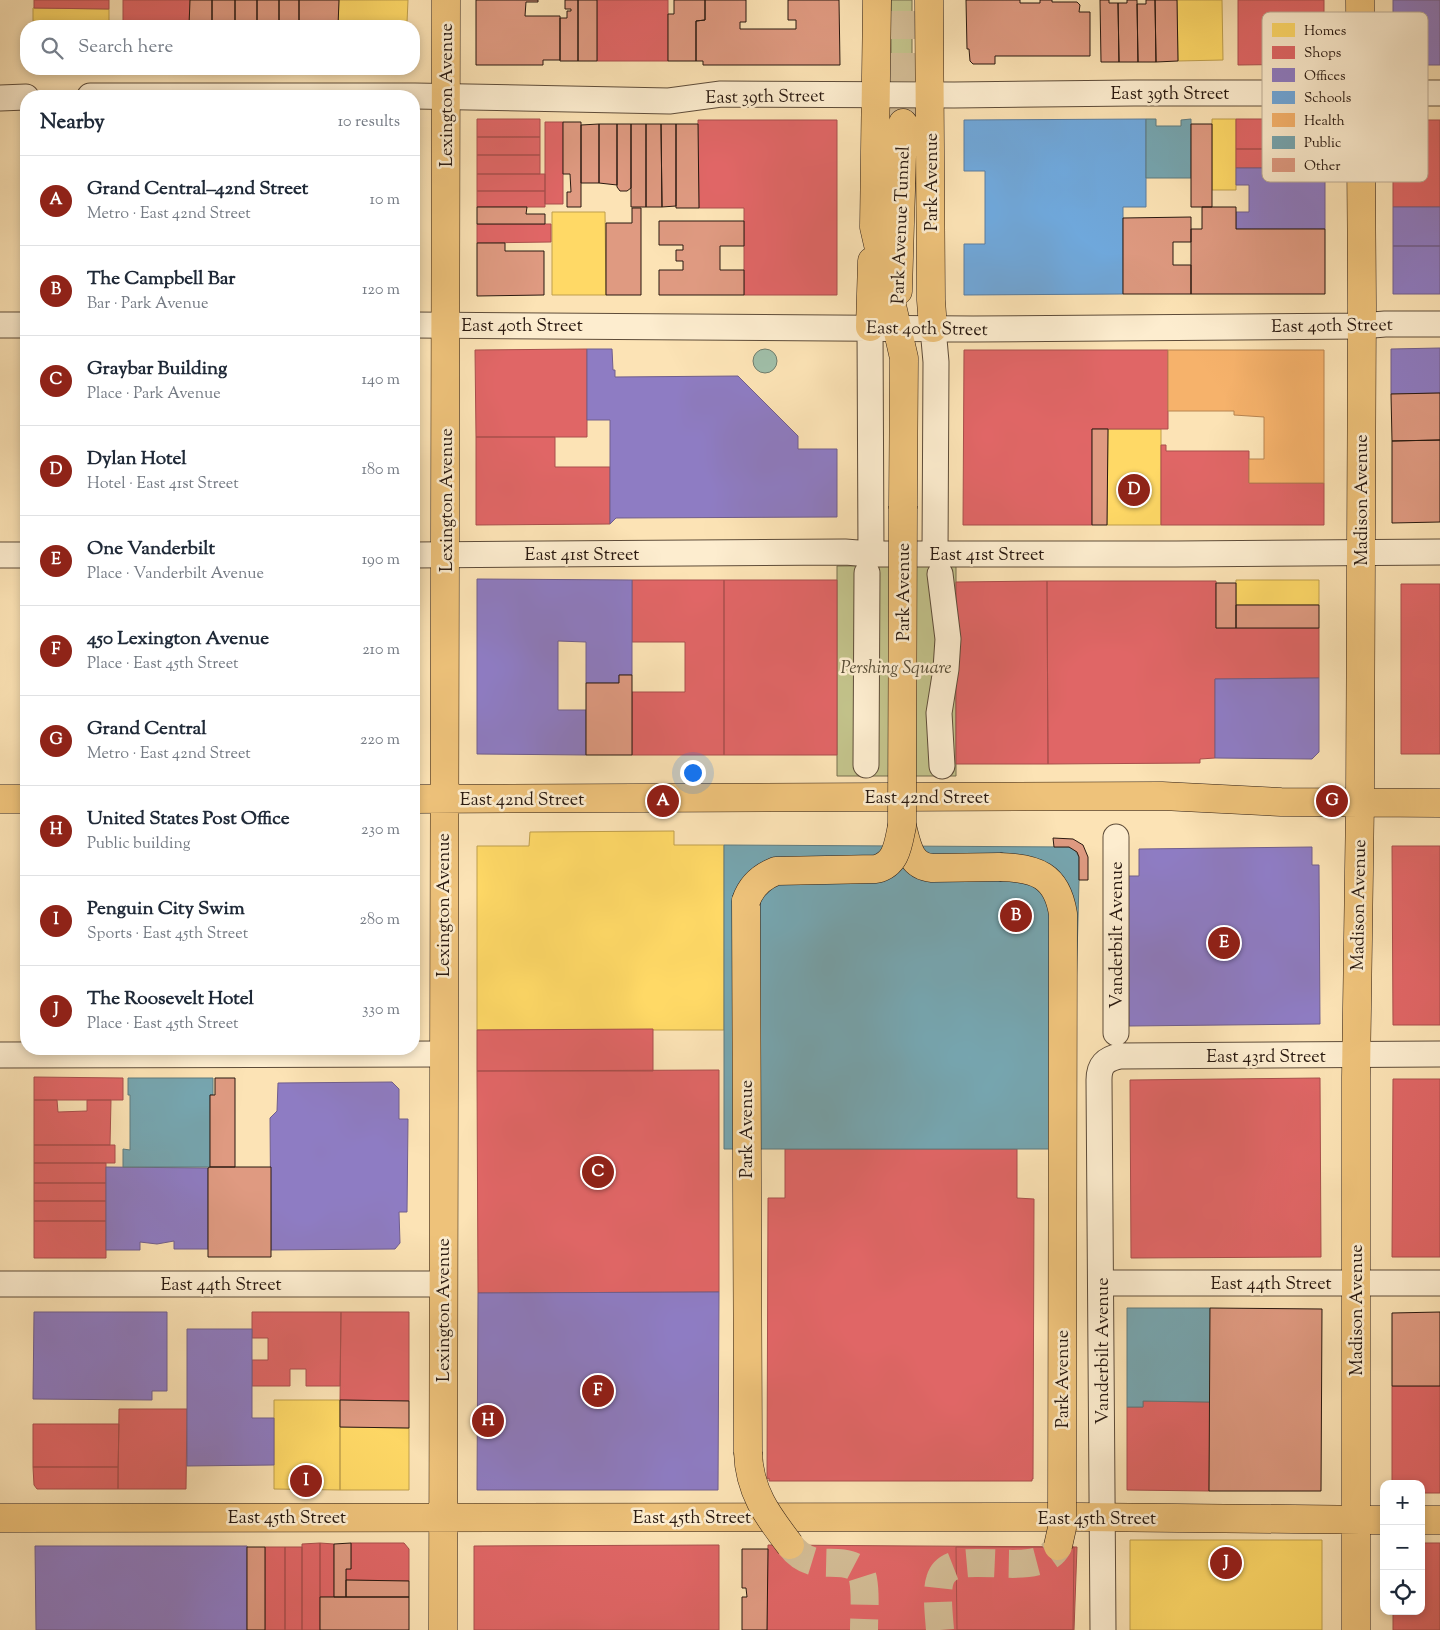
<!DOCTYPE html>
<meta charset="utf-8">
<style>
:root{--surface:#fff;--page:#f2f2f3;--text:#1f2937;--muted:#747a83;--line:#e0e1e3;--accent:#8f2418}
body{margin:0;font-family:"Sorts Mill Goudy",serif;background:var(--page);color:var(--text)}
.controls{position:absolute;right:15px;bottom:15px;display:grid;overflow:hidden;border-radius:10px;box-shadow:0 2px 8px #0003}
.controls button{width:45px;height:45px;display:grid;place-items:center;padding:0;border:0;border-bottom:1px solid var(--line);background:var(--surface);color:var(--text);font:25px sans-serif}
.you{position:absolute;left:692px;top:772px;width:18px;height:18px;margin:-12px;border:4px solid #fff;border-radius:50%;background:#1a73e8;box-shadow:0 0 0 8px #1a73e833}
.badge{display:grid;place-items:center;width:32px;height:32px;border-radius:50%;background:var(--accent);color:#fff;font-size:16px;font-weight:700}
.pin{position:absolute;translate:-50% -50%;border:2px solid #fff;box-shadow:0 1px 5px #0006}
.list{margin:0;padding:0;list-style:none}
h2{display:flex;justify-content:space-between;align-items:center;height:65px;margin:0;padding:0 20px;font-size:21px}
h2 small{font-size:16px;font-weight:400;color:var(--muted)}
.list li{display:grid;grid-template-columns:32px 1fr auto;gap:15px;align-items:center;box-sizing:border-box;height:90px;padding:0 20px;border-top:1px solid var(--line)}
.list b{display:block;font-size:19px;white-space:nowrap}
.list p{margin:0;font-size:16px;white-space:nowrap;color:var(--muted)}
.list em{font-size:16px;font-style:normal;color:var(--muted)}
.icon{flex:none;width:28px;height:28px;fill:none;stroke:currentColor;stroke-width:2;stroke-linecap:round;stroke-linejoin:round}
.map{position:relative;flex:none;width:1440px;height:1630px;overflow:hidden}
.search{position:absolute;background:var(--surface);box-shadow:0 2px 8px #0003;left:20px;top:20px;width:400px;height:55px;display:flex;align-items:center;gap:12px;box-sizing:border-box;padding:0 18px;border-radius:20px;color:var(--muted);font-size:19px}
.panel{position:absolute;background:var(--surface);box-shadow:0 2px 8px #0003;left:20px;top:90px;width:400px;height:965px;border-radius:20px}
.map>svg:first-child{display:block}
.green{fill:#c3c38b;stroke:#766e4e}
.water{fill:#a0bfa9;stroke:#707d6c}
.homes{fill:#ffd966;stroke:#bf9f4c}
.shops{fill:#e06666;stroke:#a94f4c}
.offices{fill:#8e7cc3;stroke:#705e8d}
.schools{fill:#6fa8dc;stroke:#5a7d9f}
.health{fill:#f6b26b;stroke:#b88450}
.public{fill:#76a5af;stroke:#5f7b7f}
.building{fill:#df9a81;stroke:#291910}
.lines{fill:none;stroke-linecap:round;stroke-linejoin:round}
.major-tunnel{stroke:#d2bb94;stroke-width:28;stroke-dasharray:28 14;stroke-linecap:butt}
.minor-casing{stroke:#5e4c39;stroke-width:27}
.major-casing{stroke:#291910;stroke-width:29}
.minor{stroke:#fdedcf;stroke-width:25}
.major{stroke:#eec27a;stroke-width:28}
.major-bridge-casing{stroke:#291910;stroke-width:29;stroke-linecap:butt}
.major-bridge{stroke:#eec27a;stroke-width:28}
.labels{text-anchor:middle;stroke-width:5;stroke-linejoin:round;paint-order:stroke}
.street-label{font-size:18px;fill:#291910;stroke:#fdedcf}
.park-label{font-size:18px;font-style:italic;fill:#574c35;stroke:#fdedcf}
.key{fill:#fdedcf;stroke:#bdad96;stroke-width:1}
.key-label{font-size:14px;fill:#291910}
</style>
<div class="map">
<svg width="1440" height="1630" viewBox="0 0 1440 1630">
<rect width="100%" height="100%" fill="#fce3b5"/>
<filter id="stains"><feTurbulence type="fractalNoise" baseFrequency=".004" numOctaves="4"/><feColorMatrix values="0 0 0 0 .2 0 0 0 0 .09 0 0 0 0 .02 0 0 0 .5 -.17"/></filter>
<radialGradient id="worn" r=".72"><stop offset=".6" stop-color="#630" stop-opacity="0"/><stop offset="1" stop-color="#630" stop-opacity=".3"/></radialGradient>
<!-- green -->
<path class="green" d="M891,0h21v68h-21z
M956,565v211h-119v-210z"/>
<!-- water -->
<path class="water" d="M753 361a12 12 0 1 1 24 0a12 12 0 1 1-24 0Z"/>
<!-- homes -->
<path class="homes" d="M339,0h69l-1,23h-69z
M1177,0h45l1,60 -45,1z
M33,8l76,1v17h-76z
M1212,119h24v71h-24z
M552,212h53l1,83h-54z
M1108,429h53v96h-54z
M1236,580h83v25h-83z
M674,831v14h50v185h-247v-184h52l1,-14z
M274,1400h66v90l-66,-1z
M340,1427l69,1v62h-69z
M1130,1540h192v90h-192z"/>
<!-- shops -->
<path class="shops" d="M34,0h75v9l-75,-1z
M123,0h67l-1,26h-66z
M597,0h71v61h-71z
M1238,0h86v64l-86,1z
M338,23h69v3h-69z
M477,119h63v18h-63z
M1236,119h89v30h-89z
M698,120h139v175h-93v-87h-45z
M1393,120h47v87h-47z
M545,122h18v82h-18z
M477,137h63v18h-63z
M1236,149h89v19h-89z
M477,155h63v19h-63z
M477,174h68v17h-68z
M477,191h68v16h-68z
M477,224h74v18l-74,1z
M587,349v88h-111l-1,-87z
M964,350h204v79h-76v96h-129z
M476,437h79v30h55v57l-134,1z
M1161,445h5v6h83v32h75v42h-163z
M632,580h92v175h-92v-63h53v-50h-53z
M724,580h113v175h-113z
M1047,581l1,183h-92v-182z
M1047,581h169v47h103v50l-104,1v79l-15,1v4l-152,1z
M1401,584h39v170h-39z
M1392,846h48v179h-47z
M653,1029v42h-176v-41z
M719,1070v222l-241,1 -1,-222z
M34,1077l89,1v22h-89z
M1320,1078l1,179 -190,1 -1,-178z
M1393,1079h47v178h-48z
M34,1100h23l1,12 29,-1v-11h24l-1,45h-76z
M34,1145h81v18h-81z
M785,1149h232v49l17,1 -1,280h-1v2h-263v-3l-2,1 1,-281h17z
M34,1163h72v20h-72z
M34,1183h72v18h-72z
M34,1201h72v20h-72z
M34,1221h72v37h-72z
M252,1312h89l-1,74h-34v-17h-16v17h-38v-26h16v-22h-16z
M341,1312h68v89l-69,-1z
M1392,1386h48v107h-19v-9h-29z
M1143,1401l67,1 -1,89 -82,-1v-83h16z
M119,1409h68l-1,80h-68z
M33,1424h86l-1,43h-85z
M33,1467h85v22h-81l-3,-4z
M320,1543l14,1v53h-14z
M320,1543v87h-18v-86z
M351,1543h53l5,6v32l-63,-1v-11h5z
M1421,1543h19v87h-47v-19h28z
M719,1545v85h-245v-84z
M768,1545l306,2 -1,83h-306z
M265,1547h20v83h-20z
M285,1547h17v83h-17z
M956,1547h121l-3,83h-117z"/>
<!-- offices -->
<path class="offices" d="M1393,0h47v65h-47z
M1236,168h89v61h-89v-17h13v-27h-13z
M1393,207h47v39h-47z
M1393,246h47v48h-47z
M1440,348v45l-49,1v-45z
M587,349h25l1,21h2v7l123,-1 60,60v13h39v68l-221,1 -6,6v-104h-23z
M477,579l155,1v95h-13v8h-33v-41l-28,-1v69h28v45l-109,-1z
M1319,678v74l-7,7 -97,-1v-79z
M1312,847v18h7l1,159 -191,2 -1,-150h11v-27z
M392,1082l7,7v30h9l-1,93h-8l1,31 -5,6 -124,1 -1,-132 7,-7 1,-28z
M106,1167l102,1v81h-34v-8l-17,3 -17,-2v8h-34z
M719,1292l-1,198h-241l1,-197z
M34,1312h133v79h-15v9l-119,-1z
M187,1329h65v89h22v47l-87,1z
M35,1546h212v84h-211z"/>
<!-- schools -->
<path class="schools" d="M1146,119v88h-23v87l-159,1v-51h21v-73h-21v-51z"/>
<!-- health -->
<path class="health" d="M1168,350h156v133h-75v-24h15v-42l-30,-2v-4h-66z"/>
<!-- public -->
<path class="public" d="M1146,119h10v7h25v-6l10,-1v59h-45z
M724,845l344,2 6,2 5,8v23l-7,269h-348z
M128,1078h85v17h-3v72h-87v-18l7,1v-55h-2z
M1127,1308h83v94l-67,-1v6h-16z"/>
<!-- building -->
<path class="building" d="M190,0h22v26h-23z
M212,0h23v26h-23z
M235,0h22v26h-22z
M257,0h22v26h-22z
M279,0h20v26h-20z
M299,0h40l-1,26h-39z
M476,0h62v2h-12l-1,14h35v44h-17v5h-67z
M565,0h13v61h-18v-43h7v-7h4v-2h-6z
M578,0h19v61h-19z
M674,0h31v20l-9,1v40h-28v-47h6z
M705,0h41v22h-6v7h56v-9h-8v-20h51l1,65h-137v-4h-7v-40l9,-1z
M966,0h54v3h20v-3h12v2h25l3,3 -1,7h11v44h-95v8h-22l-3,-3 -1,-12h-2z
M1100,0h9v3h9l1,59h-18z
M1127,0h10l1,62h-19l-1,-59h9z
M1146,0h9l1,62h-18l-1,-58h9z
M1155,0h22l1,61 -22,1z
M563,122h18v85h-14v-15h4l-1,-18h-7z
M599,124h18v61l-18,-2z
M599,124v59h-18v-58z
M617,124h14v64l-4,3h-7l-3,-4z
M631,124h15v83h-15z
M646,124h15l1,83h-16z
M661,124h15v82l-14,1z
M676,124h22l1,84h-23z
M1191,124h21v83h-21z
M477,207h50l-1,7h19v10h-68z
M1202,207h34v22h89v65h-134v-65h11z
M632,208h9v87h-35v-72h26z
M1191,217v25h-18v23h18v29h-68v-76z
M659,221h85v25h-24v24h24v25h-85v-25h24v-9h-7v-11h7v-5h-24z
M477,243h28v8h39v44l-67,1z
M1440,393v47l-48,1 -1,-47z
M1092,429h16l-1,96h-15z
M1440,440v82l-48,1v-82z
M1216,583h20v45h-20z
M1236,605h83v23h-83z
M619,675h13v80h-46v-72h33z
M1053,838l20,1 10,6 5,12v23h-9v-23l-2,-5 -8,-5h-15z
M215,1078h20v89h-25v-72h5z
M210,1167h61v90h-63v-89z
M1210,1308l112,1 -1,182h-112z
M1440,1312v74h-48v-73z
M340,1400l69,1v27l-69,-1z
M351,1543v26h-5v28h-12v-53z
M247,1547h18v83h-18z
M742,1549h26l-1,81h-25v-33h5l-1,-9h-4z
M346,1580l63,1v16h-63z
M320,1597h89v33h-89z"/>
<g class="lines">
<!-- major-tunnel -->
<path class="major-tunnel" d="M903,123v-123
M790,1545c6,8 12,13 22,16 16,5 46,-5 51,18 3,16 1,35 1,51
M940,1630c-1,-14 -4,-38 0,-50 11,-38 97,5 118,-34"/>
<!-- minor casing -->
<g class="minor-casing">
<path id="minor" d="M90,96h325l254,5 52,-7 233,1 180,-2h306
M0,98l26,-1
M0,325h26
M414,325l559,4 388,-3 24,-2h55
M870,327l1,227
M933,328l3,34 -1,192
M0,555h26
M414,555l431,-3 26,2h305l264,-2
M940,574l8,65 -2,30 -7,44 3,53
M866,765l1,-192
M1116,1033v-196
M0,1055l443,-1
M1102,1283h338
M0,1284h443
M1103,1630l-4,-550c0,-15 6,-21 21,-24l320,-2"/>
</g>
<!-- major casing -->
<g class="major-casing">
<path id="major" d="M877,0l-3,227 30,131 -1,148
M929,0l2,300 2,28
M898,291l5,-168
M870,327l2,-66
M0,799h26
M414,799l748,-3 119,6 159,1
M902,826c5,18 7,40 30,42l68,-1
M746,901l2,551
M0,1518l1082,-1 302,3
M1421,1520h19
M443,1630l3,-1630
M1356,1630v-553l4,-275 2,-497 -2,-305"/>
</g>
<!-- minor -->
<use href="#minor" class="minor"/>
<!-- major -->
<use href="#major" class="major"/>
<!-- major-bridge casing -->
<g class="major-bridge-casing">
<path id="major-bridge" d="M1000,867c36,1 57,8 63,47l-1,614 -4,18
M746,901c5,-15 15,-24 30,-30l100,-2c21,-5 22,-25 26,-43l1,-320
M748,1452c1,39 19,63 42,93"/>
</g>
<!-- major-bridge -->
<use href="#major-bridge" class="major-bridge"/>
</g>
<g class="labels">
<!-- street labels -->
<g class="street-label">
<text x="1170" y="99">East 39th Street</text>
<text transform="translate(446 95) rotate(-90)" y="6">Lexington Avenue</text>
<text transform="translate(765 96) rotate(-1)" y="6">East 39th Street</text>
<text transform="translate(931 182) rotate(-90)" y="6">Park Avenue</text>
<text transform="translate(900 225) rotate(-88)" y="6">Park Avenue Tunnel</text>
<text x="522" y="331">East 40th Street</text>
<text transform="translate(1332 325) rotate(-1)" y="6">East 40th Street</text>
<text transform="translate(927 328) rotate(1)" y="6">East 40th Street</text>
<text transform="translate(446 500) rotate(-90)" y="6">Lexington Avenue</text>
<text transform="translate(1361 500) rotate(-90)" y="6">Madison Avenue</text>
<text x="582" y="560">East 41st Street</text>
<text x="987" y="560">East 41st Street</text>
<text transform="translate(903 592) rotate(-90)" y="6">Park Avenue</text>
<text x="927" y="803">East 42nd Street</text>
<text x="522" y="805">East 42nd Street</text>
<text transform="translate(443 905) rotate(-90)" y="6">Lexington Avenue</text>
<text transform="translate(1358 905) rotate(-89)" y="6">Madison Avenue</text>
<text transform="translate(1116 935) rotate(-90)" y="6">Vanderbilt Avenue</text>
<text x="1266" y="1062">East 43rd Street</text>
<text transform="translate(746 1129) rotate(-90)" y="6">Park Avenue</text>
<text x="1271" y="1289">East 44th Street</text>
<text x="221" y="1290">East 44th Street</text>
<text transform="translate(443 1310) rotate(-90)" y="6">Lexington Avenue</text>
<text transform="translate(1356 1310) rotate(-90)" y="6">Madison Avenue</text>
<text transform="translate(1102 1351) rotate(-90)" y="6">Vanderbilt Avenue</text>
<text transform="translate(1062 1379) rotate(-90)" y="6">Park Avenue</text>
<text x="287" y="1523">East 45th Street</text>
<text x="692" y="1523">East 45th Street</text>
<text x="1097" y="1524">East 45th Street</text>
</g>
<!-- park labels -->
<g class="park-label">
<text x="896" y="673">Pershing Square</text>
</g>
</g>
<!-- legend -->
<rect x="1262" y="12" width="166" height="170" rx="8" class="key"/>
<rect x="1272" y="23" width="23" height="14" fill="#ffd966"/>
<rect x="1272" y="46" width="23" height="13" fill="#e06666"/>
<rect x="1272" y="68" width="23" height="14" fill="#8e7cc3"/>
<rect x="1272" y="91" width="23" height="13" fill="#6fa8dc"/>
<rect x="1272" y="113" width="23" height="14" fill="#f6b26b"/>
<rect x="1272" y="136" width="23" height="13" fill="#76a5af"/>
<rect x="1272" y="158" width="23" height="14" fill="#df9a81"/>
<g class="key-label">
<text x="1304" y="35">Homes</text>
<text x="1304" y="57">Shops</text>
<text x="1304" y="80">Offices</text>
<text x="1304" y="102">Schools</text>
<text x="1304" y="125">Health</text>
<text x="1304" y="147">Public</text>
<text x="1304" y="170">Other</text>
</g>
<rect width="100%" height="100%" filter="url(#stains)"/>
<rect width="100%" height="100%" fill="url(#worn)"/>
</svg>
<div class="controls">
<button>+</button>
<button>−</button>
<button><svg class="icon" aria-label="locate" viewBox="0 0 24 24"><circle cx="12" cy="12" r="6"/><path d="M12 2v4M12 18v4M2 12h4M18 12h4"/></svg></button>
</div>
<div class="you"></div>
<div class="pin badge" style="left:663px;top:801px">A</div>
<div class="pin badge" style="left:1016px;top:916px">B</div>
<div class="pin badge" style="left:598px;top:1172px">C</div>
<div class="pin badge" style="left:1134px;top:490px">D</div>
<div class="pin badge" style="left:1224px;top:943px">E</div>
<div class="pin badge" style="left:598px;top:1391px">F</div>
<div class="pin badge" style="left:1332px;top:801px">G</div>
<div class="pin badge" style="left:488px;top:1421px">H</div>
<div class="pin badge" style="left:306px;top:1481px">I</div>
<div class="pin badge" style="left:1226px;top:1563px">J</div>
<div class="search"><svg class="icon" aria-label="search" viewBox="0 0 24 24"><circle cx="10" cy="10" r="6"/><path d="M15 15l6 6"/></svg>Search here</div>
<section class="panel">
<h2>Nearby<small>10 results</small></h2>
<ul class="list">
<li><span class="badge">A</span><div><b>Grand Central–42nd Street</b><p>Metro · East 42nd Street</p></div><em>10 m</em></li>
<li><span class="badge">B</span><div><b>The Campbell Bar</b><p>Bar · Park Avenue</p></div><em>120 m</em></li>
<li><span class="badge">C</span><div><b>Graybar Building</b><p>Place · Park Avenue</p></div><em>140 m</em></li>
<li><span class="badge">D</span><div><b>Dylan Hotel</b><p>Hotel · East 41st Street</p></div><em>180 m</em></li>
<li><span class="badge">E</span><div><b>One Vanderbilt</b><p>Place · Vanderbilt Avenue</p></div><em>190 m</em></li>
<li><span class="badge">F</span><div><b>450 Lexington Avenue</b><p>Place · East 45th Street</p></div><em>210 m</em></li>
<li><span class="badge">G</span><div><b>Grand Central</b><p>Metro · East 42nd Street</p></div><em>220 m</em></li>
<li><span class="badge">H</span><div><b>United States Post Office</b><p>Public building</p></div><em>230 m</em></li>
<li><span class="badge">I</span><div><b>Penguin City Swim</b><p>Sports · East 45th Street</p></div><em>280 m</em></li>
<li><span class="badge">J</span><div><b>The Roosevelt Hotel</b><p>Place · East 45th Street</p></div><em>330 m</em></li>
</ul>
</section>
</div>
